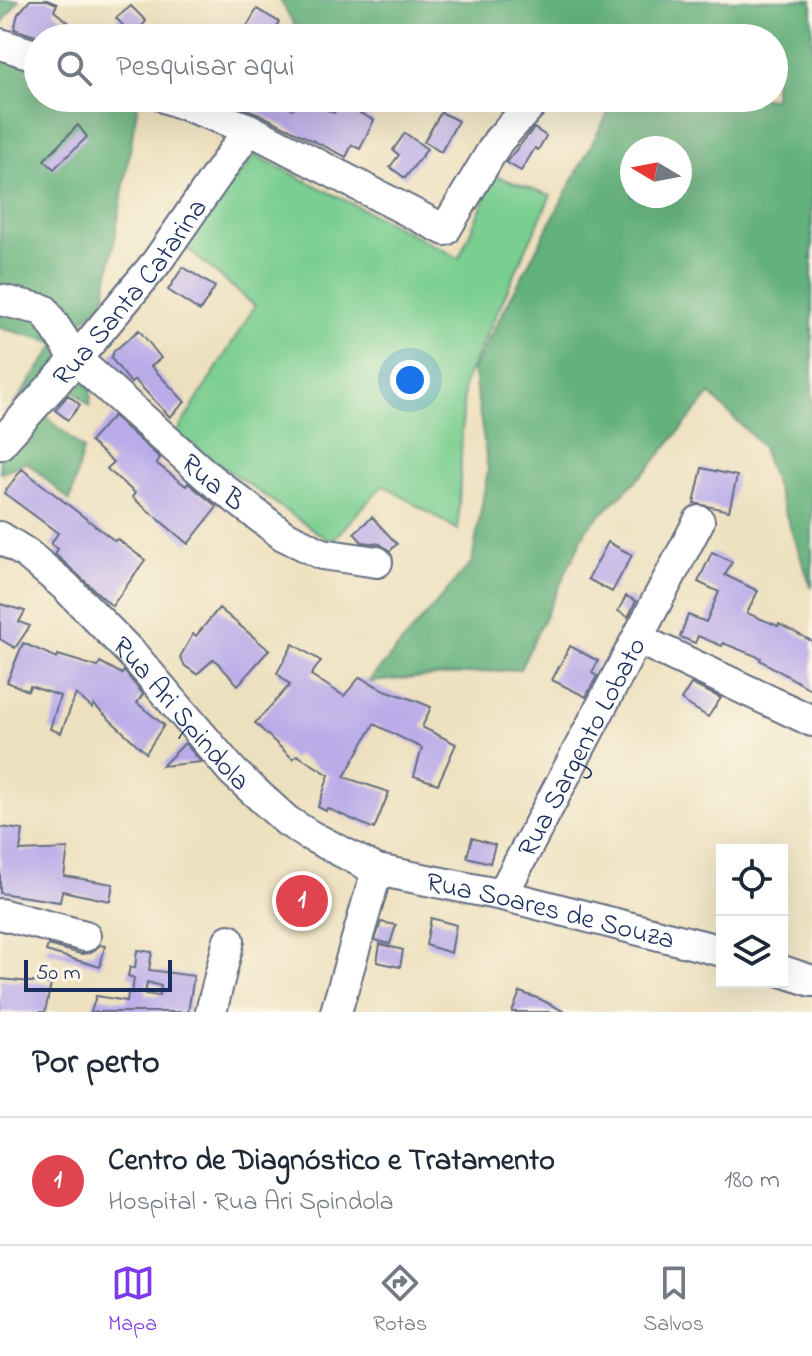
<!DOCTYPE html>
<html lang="pt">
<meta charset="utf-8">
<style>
:root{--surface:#fff;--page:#f2f2f3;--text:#1f2937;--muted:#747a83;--line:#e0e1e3;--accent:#7c3aed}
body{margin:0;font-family:"Indie Flower",sans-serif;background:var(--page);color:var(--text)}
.controls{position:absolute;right:24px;bottom:24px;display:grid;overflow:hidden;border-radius:0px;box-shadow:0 8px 32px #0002}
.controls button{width:72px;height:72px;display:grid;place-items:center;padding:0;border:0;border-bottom:2px solid var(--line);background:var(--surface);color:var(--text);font:40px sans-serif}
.compass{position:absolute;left:620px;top:136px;width:72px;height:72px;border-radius:50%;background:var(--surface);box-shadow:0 8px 32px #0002;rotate:280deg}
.scale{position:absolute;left:24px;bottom:20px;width:148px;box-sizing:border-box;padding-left:8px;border:4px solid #1b2f5e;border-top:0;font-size:22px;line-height:28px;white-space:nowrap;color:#1b2f5e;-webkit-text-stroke:6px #fcf5e5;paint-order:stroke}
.you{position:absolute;left:410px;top:380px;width:28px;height:28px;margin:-20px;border:6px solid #fff;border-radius:50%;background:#1a73e8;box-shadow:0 0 0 12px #1a73e833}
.badge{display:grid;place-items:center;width:52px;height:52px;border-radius:50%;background:var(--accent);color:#fff;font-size:26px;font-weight:700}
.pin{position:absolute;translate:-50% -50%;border:4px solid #fff;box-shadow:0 2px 8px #0006}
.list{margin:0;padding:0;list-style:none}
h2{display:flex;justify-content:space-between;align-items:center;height:104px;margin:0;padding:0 32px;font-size:34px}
h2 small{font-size:26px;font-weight:400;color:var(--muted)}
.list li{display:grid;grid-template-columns:52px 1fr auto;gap:24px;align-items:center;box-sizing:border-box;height:128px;padding:0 32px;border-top:2px solid var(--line)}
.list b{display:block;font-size:30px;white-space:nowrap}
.list p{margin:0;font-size:26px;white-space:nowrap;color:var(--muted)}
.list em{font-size:26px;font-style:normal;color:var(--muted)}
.icon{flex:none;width:44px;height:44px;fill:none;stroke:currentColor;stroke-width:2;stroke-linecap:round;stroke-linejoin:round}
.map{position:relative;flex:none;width:812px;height:1012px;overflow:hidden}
.search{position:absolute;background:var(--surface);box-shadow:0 8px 32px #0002;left:24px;right:24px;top:24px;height:88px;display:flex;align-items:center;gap:20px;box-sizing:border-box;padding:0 28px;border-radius:44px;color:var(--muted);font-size:30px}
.sheet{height:232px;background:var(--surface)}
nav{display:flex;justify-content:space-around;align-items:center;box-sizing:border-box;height:112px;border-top:2px solid var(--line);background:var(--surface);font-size:22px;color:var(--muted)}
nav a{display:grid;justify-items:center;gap:4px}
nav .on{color:var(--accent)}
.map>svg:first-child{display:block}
.green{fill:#7ace91;stroke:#4a7e78;stroke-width:2}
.forest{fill:#63b17b;stroke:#3f706c;stroke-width:2;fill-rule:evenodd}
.building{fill:#baace9;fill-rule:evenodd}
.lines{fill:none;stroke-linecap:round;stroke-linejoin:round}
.minor-casing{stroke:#646d80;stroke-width:34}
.minor{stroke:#fff;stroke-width:30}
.labels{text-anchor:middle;stroke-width:6;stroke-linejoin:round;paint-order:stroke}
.street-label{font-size:28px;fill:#1b2f5e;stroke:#fcf5e5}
</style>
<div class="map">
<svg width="812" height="1012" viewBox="0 0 812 1012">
<rect width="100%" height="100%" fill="#fcf5e5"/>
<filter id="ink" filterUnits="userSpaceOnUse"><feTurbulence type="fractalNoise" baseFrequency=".0125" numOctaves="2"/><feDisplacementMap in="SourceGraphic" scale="16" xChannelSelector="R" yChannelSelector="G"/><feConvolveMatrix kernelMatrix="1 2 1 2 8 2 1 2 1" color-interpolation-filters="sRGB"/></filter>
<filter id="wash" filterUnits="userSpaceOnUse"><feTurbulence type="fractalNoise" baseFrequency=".006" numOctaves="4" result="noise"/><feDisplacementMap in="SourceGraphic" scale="32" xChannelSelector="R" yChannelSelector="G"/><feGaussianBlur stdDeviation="1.8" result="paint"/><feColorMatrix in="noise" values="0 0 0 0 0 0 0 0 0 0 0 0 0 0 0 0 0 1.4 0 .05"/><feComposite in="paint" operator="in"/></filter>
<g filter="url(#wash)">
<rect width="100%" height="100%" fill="#ede0be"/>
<!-- green -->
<path class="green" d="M255,155l204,103 36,-82 56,19 -87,189 -6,146 -75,-45 -52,57 -155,-108 79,-128 -72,-61z"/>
<!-- forest -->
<path class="forest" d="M0,0h19l-19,26z
M280,0h532v589l-51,-144 -51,-51 -61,74 -62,60 -67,141 -152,13 104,-120 16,-93 -15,-100 143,-271h158v-60h-472zM632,148h48v48h-48z
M0,36l38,11v51h92l8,5 -34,198 -30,28 27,16 -10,38 -1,23 -23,-21 -20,19 1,14 35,31 -13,52 -43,-39 -27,11v-48l57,-82 -57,-15z"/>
<g id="blocks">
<!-- building -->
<path class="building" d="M30,0h17l10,4 -3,7 35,27h-48l-27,-9 4,-15z
M131,6l15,15 -12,16 -18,-19z
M257,9l22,13 -8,16h-31z
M218,98h52l22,11 18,-7 24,11 5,-10 35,17 -14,29 -8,-4 -6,12 -89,-44z
M441,112l17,9 -17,31 -17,-10z
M78,125l9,12 -33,32 -10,-9z
M534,128l12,8 -8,14 -3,-2 -14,23 -15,-9z
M405,133l22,16 -22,29 -15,-11 9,-12 -6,-5z
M183,267l32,20 -15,24 -32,-21z
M139,330l22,28 -10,8 34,36 -15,15 -35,-37 -4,3 -20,-25 3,-7z
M68,395l12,10 -12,15 -13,-10z
M113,416l47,42 -4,5 30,23 2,-3 29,24 -29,37 -56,-47 3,-4 -28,-24 6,-7 -23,-20z
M702,468l35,8 -8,35 -35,-8z
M22,469l93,72 2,-2 28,21 -33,46 -57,-52 3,-5 -7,-5 7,-11 -54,-40z
M372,517l25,27 -7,7 -10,-7 -18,-2 -8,-9z
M608,542l24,13 -20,37 -24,-13z
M712,552l20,10 -7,13 33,16 -11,22 31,13 1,-2 33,17v49l-52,-30 1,-2 -38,-15 -1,3 -24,-10 -3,7 -15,-6 8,-22 18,7 13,-30 -21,-10z
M626,596l10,5 -8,16 -10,-6z
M0,604l25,7 -6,11 11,4 -15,22 -15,-9z
M219,608l50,42 -31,35 -24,-26 -17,15 -12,-8 -5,-9 13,-23 3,2z
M23,643l34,15 1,-3 40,12 2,-5 22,12 2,-3 19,23 -6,9 27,22 -18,28 -52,-48 -2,3 -16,-14 -15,39 -11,-4 10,-33 -30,-10 -2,5 -21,-9z
M293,644l28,17 -10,14 33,21 16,-19 22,12 32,11 17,7 -9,20 34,17 -18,40 -24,-8 8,-28 -48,-24 -30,53 45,15 -15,37 -47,-21 -1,3 -8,-4 11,-32 -32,-20 -4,4 -38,-36 35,-38 -13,-12z
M570,646l28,15 -6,12 5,3 -11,21 -34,-17z
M691,684l30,14 -13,19 -27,-17z
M185,743l16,19 -39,4z
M0,827l23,3 -3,21 48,-2 -4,27 49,8 -3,17 -48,-10 -2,11 -60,-9z
M472,838l23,7 -5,18 -23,-6z
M431,918l25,7 -5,28 -25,-8z
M381,922l15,3 -6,19 -15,-4z
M380,944l23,6 -3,17 -23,-5z
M48,945l33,9 10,-1 9,-8 5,1 -5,21 -54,-16z
M137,950l15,2 -3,18 45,6 -6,36h-97l5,-16 31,5 1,-8h4l2,-15 -6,-2 2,-9 5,1zM147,982l14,4 -2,10 -14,-2z
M0,979l51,5 -6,28h-45z
M520,992l20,7 25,13h-53z"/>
</g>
</g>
<g filter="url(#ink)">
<use href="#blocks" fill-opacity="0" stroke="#646d80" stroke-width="2"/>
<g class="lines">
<!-- minor casing -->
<g class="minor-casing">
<g id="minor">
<path d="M0,44l38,12"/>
<path d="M167,98l82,31 196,101 53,-89 39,-43"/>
<path id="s1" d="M0,300l44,10 32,49 132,118 75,58 39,19 55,8"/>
<path id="s2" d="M0,444l76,-85 80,-96 93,-134"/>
<path id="s3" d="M0,537l27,17 38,32 69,70 99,116 54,49 22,14 68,35 125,25 220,56"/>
<path d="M638,639l174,82"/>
<path id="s4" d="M502,895l197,-374"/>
<path d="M0,914l85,22"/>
<path d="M782,971l30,10"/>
<path d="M211,1012l18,-72"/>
<path d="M336,1012l41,-142"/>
</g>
</g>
<!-- minor -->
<use href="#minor" class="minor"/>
</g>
</g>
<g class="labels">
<!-- street labels -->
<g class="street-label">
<text dy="10" stroke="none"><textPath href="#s2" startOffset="200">Rua Santa Catarina</textPath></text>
<text dy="10" stroke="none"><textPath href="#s1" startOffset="288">Rua B</textPath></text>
<text dy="10" stroke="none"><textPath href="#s3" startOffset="254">Rua Ari Spindola</textPath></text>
<text dy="10" stroke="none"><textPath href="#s4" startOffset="168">Rua Sargento Lobato</textPath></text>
<text dy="10" stroke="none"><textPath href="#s3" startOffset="686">Rua Soares de Souza</textPath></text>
</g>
</g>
</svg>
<div class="controls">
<button><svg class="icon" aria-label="locate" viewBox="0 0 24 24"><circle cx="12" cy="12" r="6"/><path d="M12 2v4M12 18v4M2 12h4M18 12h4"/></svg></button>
<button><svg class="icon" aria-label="layers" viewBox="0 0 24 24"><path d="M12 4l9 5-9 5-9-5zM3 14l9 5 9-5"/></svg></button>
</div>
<svg class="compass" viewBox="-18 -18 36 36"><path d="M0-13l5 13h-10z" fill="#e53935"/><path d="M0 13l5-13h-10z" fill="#747a83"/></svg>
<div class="scale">50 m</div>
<div class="you"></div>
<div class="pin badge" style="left:302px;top:901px;background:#e0444e">1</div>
<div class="search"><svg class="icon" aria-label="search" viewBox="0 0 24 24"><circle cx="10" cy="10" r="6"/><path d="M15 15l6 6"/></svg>Pesquisar aqui</div>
</div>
<section class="sheet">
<h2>Por perto<small></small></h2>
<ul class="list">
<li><span class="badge" style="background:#e0444e">1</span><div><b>Centro de Diagnóstico e Tratamento</b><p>Hospital · Rua Ari Spindola</p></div><em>180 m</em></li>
</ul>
</section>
<nav>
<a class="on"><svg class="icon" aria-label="map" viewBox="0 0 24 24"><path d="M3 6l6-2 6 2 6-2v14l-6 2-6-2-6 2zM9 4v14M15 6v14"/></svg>Mapa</a>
<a><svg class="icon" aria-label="directions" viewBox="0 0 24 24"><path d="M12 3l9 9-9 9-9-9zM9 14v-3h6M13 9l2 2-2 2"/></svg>Rotas</a>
<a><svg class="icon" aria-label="saved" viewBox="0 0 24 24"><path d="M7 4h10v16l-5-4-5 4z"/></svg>Salvos</a>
</nav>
